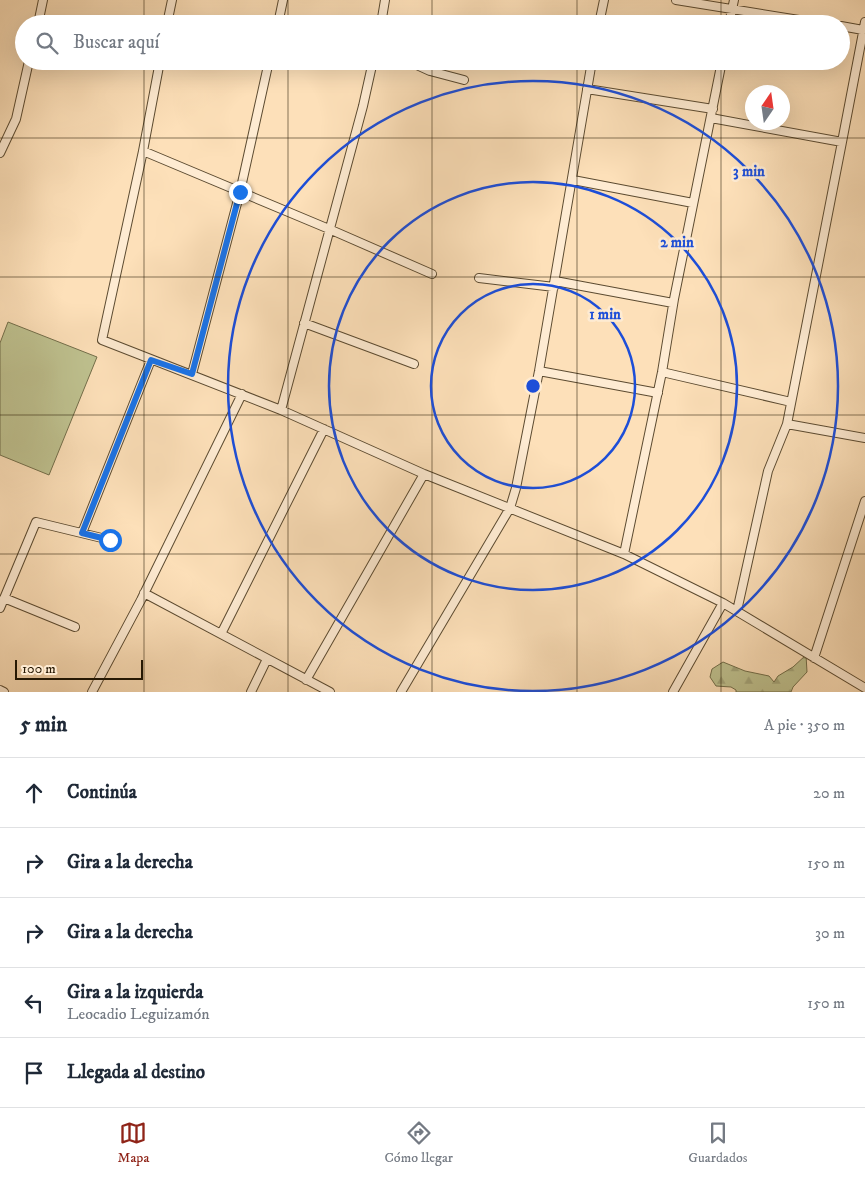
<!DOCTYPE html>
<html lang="es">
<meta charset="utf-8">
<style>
:root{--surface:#fff;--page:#f2f2f3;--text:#1f2937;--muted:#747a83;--line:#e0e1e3;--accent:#8f2418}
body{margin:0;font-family:"IM FELL DW Pica",serif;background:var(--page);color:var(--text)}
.compass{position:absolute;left:745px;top:85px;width:45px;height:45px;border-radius:50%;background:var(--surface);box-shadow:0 5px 20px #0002;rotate:13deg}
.scale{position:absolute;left:15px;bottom:12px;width:128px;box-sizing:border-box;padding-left:5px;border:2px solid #271904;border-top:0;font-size:14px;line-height:18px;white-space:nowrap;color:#271904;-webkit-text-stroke:4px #feebd2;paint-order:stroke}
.stop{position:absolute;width:15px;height:15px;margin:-11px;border:4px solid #1a73e8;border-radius:50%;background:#fff}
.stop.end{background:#1a73e8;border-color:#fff;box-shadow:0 1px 5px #0008}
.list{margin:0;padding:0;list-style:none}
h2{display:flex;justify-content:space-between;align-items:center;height:65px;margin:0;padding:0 20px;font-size:21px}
h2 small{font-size:16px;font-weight:400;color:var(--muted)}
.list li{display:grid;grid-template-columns:32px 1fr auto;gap:15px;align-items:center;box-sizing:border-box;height:70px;padding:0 20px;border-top:1px solid var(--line)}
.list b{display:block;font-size:19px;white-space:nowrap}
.list p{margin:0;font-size:16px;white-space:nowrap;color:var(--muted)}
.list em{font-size:16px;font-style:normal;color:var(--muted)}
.icon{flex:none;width:28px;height:28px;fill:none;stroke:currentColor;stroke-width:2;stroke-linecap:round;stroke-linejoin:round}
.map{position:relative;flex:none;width:865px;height:692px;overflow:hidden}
.search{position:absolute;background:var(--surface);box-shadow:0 5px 20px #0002;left:15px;right:15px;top:15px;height:55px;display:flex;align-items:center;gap:12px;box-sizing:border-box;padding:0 18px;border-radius:28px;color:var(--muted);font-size:19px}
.sheet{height:415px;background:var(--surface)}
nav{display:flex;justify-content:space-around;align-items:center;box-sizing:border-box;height:70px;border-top:1px solid var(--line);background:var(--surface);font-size:14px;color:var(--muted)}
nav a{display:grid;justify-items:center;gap:2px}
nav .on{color:var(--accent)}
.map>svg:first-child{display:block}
.green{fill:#bfc290;stroke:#736e4a}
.forest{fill:url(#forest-firs);stroke:#736e4a}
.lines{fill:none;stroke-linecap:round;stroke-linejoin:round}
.street-casing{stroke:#5c4b31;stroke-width:10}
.street{stroke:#feebd2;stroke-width:8}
.route{stroke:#1a73e8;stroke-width:6}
.grid{fill:none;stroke:#271904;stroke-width:1;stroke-opacity:0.55}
.ring{fill:none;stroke:#1d4ed8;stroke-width:2.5}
.centre{fill:#1d4ed8;stroke:#feebd2;stroke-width:2.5}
.ring-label{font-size:15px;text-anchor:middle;font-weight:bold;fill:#1d4ed8;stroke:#feebd2;stroke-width:5;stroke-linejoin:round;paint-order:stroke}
</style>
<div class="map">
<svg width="865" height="692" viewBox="0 0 865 692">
<defs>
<pattern id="forest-firs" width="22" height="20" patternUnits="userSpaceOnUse" patternTransform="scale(1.25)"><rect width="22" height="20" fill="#bfc290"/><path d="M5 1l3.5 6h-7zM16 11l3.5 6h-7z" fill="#a4a67b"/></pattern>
</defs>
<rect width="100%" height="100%" fill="#fde0b9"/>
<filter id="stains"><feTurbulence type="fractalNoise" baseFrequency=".004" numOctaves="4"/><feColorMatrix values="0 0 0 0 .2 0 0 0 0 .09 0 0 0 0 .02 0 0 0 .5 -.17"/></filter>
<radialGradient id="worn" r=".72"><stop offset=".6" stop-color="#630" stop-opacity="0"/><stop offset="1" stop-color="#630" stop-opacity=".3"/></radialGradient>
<!-- green -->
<path class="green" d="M8,322l89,35 -48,118 -49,-20v-112z"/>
<!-- forest -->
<path class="forest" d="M806,655l1,17 -14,15 -2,5h-55v-2l-5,-3 -15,-1 -6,-9 2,-8 11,-7 22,9 24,5 5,6 4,-6 15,-9z"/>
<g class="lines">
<!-- street casing -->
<g class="street-casing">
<path id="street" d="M676,0l148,24
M38,24l5,-24
M167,24l5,-24
M278,24l5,-24
M381,24l4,-24
M599,24l5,-24
M729,24l5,-24
M841,26l22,4
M160,61l-17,90 -41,189 179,70 143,64 200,80 99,49 142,85
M408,61l22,10 34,9
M587,89l126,20
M711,118l131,24 23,-120
M143,151l186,78 103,45
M0,153l16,-34 13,-58
M573,180l120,23
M479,278l75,9
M555,281l118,22
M304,323l110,41
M539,371l119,22
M662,372l129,30
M192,374l48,-182 29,-131
M281,410l82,-304 10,-45
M787,424l78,14
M82,533l69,-173
M624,554l38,-182 12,-73 48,-238
M144,593l186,99
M4,598l71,29
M0,608l36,-86 74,18
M737,611l31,-140 19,-47 55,-282
M221,634l103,-205
M814,658l51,-157
M306,680l118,-206
M0,690l4,2
M92,692l49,-92 101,-206
M251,692l16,-33
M401,692l109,-184 6,-20 23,-117 53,-310
M673,692l50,-89"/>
</g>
<!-- street -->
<use href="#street" class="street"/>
</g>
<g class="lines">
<!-- route -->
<path class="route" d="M110,540l-28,-7 69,-173 41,14 48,-182"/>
</g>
<!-- grid -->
<path class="grid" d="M144,0v24M288,0v24M432,0v24M577,0v24M721,0v24M144,61v631M288,61v631M432,61v631M577,61v631M721,61v631M0,138h865M0,277h865M0,415h865M0,554h865"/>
<!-- distance rings -->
<g class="ring">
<circle cx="533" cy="386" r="102"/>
<circle cx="533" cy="386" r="204"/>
<circle cx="533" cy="386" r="305"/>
</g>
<circle cx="533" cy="386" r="8" class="centre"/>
<g class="ring-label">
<text x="749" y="176">3 min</text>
<text x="677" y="247">2 min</text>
<text x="605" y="319">1 min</text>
</g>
<rect width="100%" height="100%" filter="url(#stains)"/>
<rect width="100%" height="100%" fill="url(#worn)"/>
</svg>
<svg class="compass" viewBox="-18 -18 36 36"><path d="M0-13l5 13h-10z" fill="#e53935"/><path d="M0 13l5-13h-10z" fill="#747a83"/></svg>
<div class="scale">100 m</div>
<div class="stop" style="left:110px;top:540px"></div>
<div class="stop end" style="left:240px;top:192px"></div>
<div class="search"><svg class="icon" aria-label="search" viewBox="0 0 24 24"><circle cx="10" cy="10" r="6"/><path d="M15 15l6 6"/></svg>Buscar aquí</div>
</div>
<section class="sheet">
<h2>5 min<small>A pie · 350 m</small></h2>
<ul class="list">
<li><svg class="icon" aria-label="ahead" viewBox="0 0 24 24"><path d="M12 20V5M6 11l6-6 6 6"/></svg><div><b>Continúa</b></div><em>20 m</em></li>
<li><svg class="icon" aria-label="right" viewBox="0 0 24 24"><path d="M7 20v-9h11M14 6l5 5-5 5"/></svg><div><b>Gira a la derecha</b></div><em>150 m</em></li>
<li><svg class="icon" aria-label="right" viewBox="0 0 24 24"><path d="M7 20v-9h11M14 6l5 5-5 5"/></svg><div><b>Gira a la derecha</b></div><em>30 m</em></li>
<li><svg class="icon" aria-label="left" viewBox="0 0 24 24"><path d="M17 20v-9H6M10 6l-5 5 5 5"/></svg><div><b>Gira a la izquierda</b><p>Leocadio Leguizamón</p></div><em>150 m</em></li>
<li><svg class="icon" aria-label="arrive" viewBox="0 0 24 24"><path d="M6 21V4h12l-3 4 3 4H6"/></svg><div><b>Llegada al destino</b></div></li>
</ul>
</section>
<nav>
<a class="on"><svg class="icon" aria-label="map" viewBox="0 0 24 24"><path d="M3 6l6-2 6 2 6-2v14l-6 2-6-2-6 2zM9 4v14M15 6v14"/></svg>Mapa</a>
<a><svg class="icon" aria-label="directions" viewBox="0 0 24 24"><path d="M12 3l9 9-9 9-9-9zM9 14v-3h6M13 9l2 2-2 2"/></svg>Cómo llegar</a>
<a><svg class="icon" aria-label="saved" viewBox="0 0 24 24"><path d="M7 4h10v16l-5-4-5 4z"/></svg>Guardados</a>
</nav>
